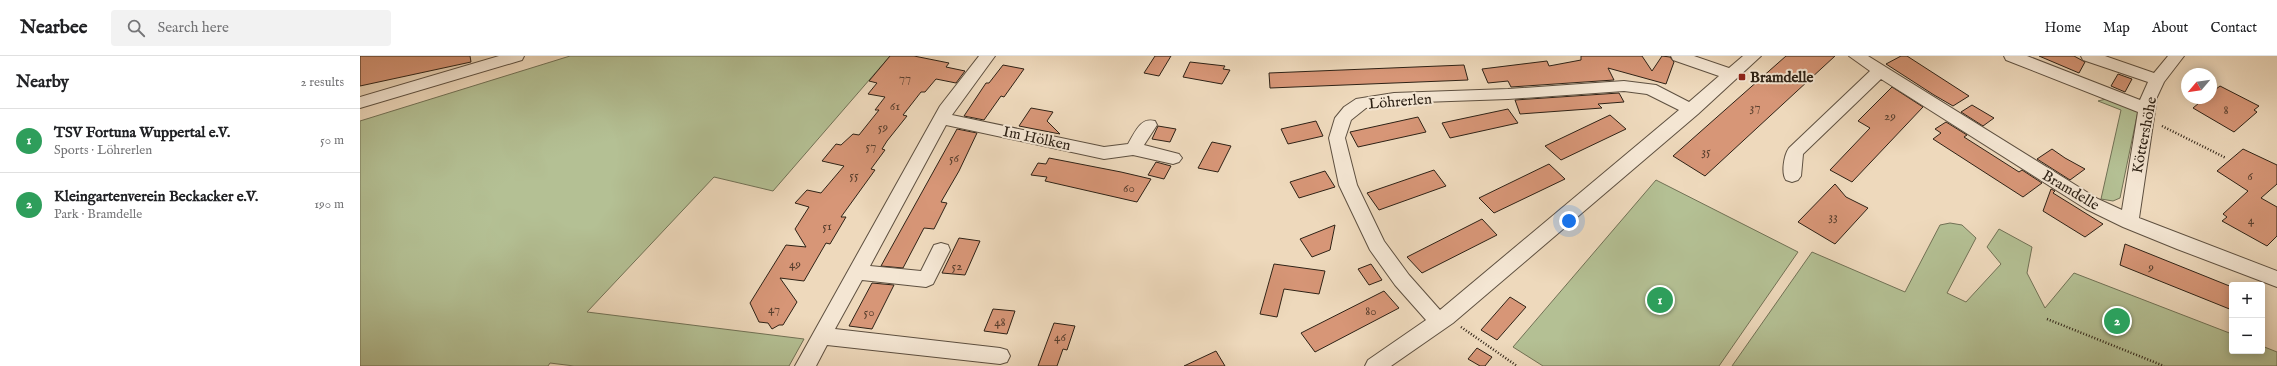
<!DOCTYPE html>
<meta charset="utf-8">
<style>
:root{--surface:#fff;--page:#f2f2f2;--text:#202124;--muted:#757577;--line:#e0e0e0;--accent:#8f2418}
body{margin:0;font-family:"IM FELL English",serif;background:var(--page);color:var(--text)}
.controls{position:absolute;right:12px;bottom:12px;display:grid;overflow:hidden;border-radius:4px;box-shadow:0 2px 10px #0003}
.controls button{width:36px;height:36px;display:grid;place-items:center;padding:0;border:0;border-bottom:1px solid var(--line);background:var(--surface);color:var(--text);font:20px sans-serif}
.compass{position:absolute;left:1821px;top:12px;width:36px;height:36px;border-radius:50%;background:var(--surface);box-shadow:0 2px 10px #0003;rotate:241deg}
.you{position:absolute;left:1209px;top:165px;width:14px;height:14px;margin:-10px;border:3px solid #fff;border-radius:50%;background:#1a73e8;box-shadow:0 0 0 6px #1a73e833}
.badge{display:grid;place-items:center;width:26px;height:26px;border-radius:50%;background:var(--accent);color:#fff;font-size:13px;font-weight:700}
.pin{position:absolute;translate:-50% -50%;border:2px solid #fff;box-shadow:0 1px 4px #0006}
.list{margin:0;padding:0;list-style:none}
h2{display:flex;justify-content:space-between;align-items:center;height:52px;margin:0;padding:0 16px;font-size:17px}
h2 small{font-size:13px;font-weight:400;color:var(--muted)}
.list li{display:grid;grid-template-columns:26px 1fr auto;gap:12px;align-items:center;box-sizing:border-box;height:64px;padding:0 16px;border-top:1px solid var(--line)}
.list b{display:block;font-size:15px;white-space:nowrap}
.list p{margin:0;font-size:13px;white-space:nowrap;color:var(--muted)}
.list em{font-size:13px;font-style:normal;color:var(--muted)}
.icon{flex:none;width:22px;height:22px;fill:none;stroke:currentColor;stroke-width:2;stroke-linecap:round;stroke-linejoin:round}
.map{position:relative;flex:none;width:1917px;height:310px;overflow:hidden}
header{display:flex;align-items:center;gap:24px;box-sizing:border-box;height:56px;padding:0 20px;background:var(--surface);border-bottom:1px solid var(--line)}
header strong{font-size:19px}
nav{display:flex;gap:22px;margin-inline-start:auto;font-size:14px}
.search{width:280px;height:36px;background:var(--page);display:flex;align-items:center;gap:10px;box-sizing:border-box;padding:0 14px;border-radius:4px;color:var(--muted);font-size:15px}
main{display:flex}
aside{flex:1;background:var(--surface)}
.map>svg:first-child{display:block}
.green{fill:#b4c094;stroke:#717155}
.building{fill:#d79677;stroke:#2e2216}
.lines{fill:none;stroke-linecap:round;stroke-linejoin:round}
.minor-casing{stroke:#5e5040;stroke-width:2}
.path{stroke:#2e2216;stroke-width:2.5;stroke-dasharray:1 2;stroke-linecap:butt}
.minor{fill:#f4e6d3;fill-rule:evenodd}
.poi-dot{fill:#8f2418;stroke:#f4e6d3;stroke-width:1.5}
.labels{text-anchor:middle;stroke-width:4;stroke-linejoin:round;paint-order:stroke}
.number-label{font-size:13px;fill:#583f2e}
.poi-label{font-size:15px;font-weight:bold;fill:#2e2216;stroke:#f4e6d3;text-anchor:start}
.street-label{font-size:15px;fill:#2e2216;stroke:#f4e6d3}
</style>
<header>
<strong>Nearbee</strong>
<div class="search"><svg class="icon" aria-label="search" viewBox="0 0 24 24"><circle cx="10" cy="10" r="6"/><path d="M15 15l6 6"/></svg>Search here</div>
<nav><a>Home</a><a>Map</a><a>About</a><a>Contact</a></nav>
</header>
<main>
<aside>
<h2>Nearby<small>2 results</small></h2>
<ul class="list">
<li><span class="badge" style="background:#2e9e5b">1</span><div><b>TSV Fortuna Wuppertal e.V.</b><p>Sports · Löhrerlen</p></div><em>50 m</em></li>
<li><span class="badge" style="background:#2e9e5b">2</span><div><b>Kleingartenverein Beckacker e.V.</b><p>Park · Bramdelle</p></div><em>190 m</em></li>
</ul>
</aside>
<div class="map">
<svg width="1917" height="310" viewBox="0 0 1917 310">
<rect width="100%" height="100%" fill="#eed9bc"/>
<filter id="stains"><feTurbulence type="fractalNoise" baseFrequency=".005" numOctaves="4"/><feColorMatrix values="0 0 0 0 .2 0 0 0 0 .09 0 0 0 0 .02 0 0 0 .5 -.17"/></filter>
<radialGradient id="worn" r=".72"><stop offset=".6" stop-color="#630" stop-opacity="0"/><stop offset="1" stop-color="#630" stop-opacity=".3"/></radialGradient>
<!-- green -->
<path class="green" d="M210,0h320l-117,135 -59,-14 -127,135 217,27 -15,27h-215l-24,-3 -2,3h-188v-245z
M1758,40l20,15 -18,87 -7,3 -12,-2 20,-89 -23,-9z
M1296,124l142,72 -79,114h-176l-30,-19z
M1590,167l12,2 14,13 -29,55 19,9 35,-38 -14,-17 12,-18 33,18 -5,26 18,35 29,-35 158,61v17h30v-5l15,6v14h-545l80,-114 93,40 35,-67z"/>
<!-- building -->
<path class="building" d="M0,0h110l1,6 -111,24z
M530,0h24l35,7 -3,4 19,4 -9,12 -20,-4 -11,13h-4l-18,23 4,1 -20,25 -5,8 3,1 -14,19 4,1 -34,47h5l-16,27 -4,-1 -22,38 -24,-3 17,24 -14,23h-4l-7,4 -4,-6 -9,-1 -9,-19 36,-58 20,2 -11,-18 14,-22 -14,-4 12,-13 14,3 23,-27 -22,-5 14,-17 5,1 12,-11 6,1 20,-25h-4l10,-13 -17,-3 9,-11 -8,-2z
M795,0h16l-12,20 -15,-3z
M1221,0h61l10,15 10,-15 8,1 4,5 -8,22 -58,-16 6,12 -103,7 -3,-6 -20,2 -6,-14 65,-8 2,5 32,-6z
M1426,0h49l-130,120 -32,-20z
M1541,0h6l62,40 -16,10 -19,-11 -48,-31z
M1679,0h35l11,6 -6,11z
M830,6l35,4 -2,3 7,1 -8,14 -39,-7z
M643,9l21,4 -20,28 -3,-1 -17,24 -20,-4 22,-33h3z
M1104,9l4,15 -198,8 -1,-15z
M1758,18l14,5 -7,13 -14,-6z
M1860,30l39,20 -5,4 3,2 -23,20 -41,-24 12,-10h6v-5z
M1532,31l31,20 -71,75 -22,-12 40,-42 -12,-7z
M1259,37l5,9 -26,2 4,4 -82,6 -5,-14z
M1612,49l22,13 -11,8 -22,-14z
M671,52l22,4 -6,9 13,13 -41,-8z
M1148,53l10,14 -68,15 -8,-15z
M1250,59l16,14 -65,31 -16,-14z
M1058,61l8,15 -68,15 -8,-15z
M956,65l7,15 -35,8 -7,-15z
M1586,66l21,13 -3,2 55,35 3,-2 20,13 -19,14 -90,-58 8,-6 -6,-4z
M798,70l18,3 -6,13 -18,-3z
M597,73l20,4 -18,38 -18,31 6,1 -13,26 -10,-1 -21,40 -22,-2z
M852,86l19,4 -13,26 -20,-4z
M1692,93l13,9 20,11 -15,11 -33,-21z
M1883,93l34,16v19l-16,14 16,9v29l-10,10 -45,-25 5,-4 -4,-3 25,-23 -31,-20z
M689,102l72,14 30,7 -14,23 -92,-21 2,-4 -16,-2 7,-12 8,1z
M796,106l15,4 -7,13 -16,-4z
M1189,108l16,15 -71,34 -15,-15z
M1074,114l12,16 -67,24 -12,-17z
M965,115l10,16 -36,11 -9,-16z
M1475,128l11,13 22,11 -33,36 -37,-22z
M1691,133l4,2 -2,2 50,31 -18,13 -42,-26z
M1122,163l15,16 -75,38 -15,-16z
M975,169l-5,25 -18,7 -12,-18z
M599,182l21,3 -15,34 -23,-2z
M1765,188l107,43v23l-112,-45z
M914,208l51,7 -6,23 -35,-5 -7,28 -17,-3z
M1011,208l11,16 -13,5 -11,-16z
M512,227l22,2 -22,44 -23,-3z
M1024,235l15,17 -84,44 -14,-19z
M1150,241l16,10 -29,33 -16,-10z
M633,253l22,2 -8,23 -23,-3z
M694,267l21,3 -8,24 -4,-1 -6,17h-19z
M1117,292l15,9 -7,9h-5l-12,-7z
M856,295l9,15h-41z"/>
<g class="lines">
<!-- minor casing -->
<g class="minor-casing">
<path id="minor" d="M139,0h25l-2,4 -162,48v-11z
M619,0h16l-43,59 152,32 24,-3c7,-11 12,-27 27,-23l2,4 -13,20 35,9 3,4 -3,4 -6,2 -40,-9 -29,4 -158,-34 -76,141 51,5 13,-26 7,-2 7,2 2,5 -17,34 -7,3 -64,-7 -27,49 165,19 7,2 3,6 -3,6 -7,2 -173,-19 -11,21h-21l145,-260z
M1311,0h23l35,12 14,-12h18l-63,58 -245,209 -62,43h-26l3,-6 58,-40 -31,-35 -25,-35 -31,-65 -10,-47 6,-20 9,-11 12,-8 38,-6 114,-4 116,-8 32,4 33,17 30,-26 -46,-16zM1264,35l23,3 32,16 -239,200 -31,-35 -25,-34 -27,-56 -12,-47 6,-18 15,-12 28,-5 114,-4z
M1489,0h19l230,143 24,11 16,-98 -132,-52 -2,-4h23l113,44 8,-18 -65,-22 -2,-4h24l49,17 14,-17h16l-20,26 -7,15 -18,121 138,53v16l-100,-38 -54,-22 -37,-18 -205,-130 -78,75 -2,22 -3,4 -6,2 -6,-2c-5,-7 -2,-25 3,-32l81,-77z"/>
</g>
<!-- path -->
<path class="path" d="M1802,70l64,32
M1687,263l117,47
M1101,271l56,39"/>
<!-- minor -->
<use href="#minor" class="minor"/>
</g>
<!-- markers -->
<rect class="poi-dot" x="1378" y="17" width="8" height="8" rx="2"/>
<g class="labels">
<!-- number labels -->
<g class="number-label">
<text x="545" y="26">77</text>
<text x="535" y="54">61</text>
<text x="1395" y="55">37</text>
<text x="1866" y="58">8</text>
<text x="1530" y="64">29</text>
<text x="523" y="75">59</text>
<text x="511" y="94">57</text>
<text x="1346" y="99">35</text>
<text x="594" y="106">56</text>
<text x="494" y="123">55</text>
<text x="1890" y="124">6</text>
<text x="769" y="136">60</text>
<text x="1473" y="164">33</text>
<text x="1891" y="168">4</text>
<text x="467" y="174">51</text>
<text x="435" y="212">49</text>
<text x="597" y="214">52</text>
<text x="1791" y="215">9</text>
<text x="414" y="257">47</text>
<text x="1011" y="259">80</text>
<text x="509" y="260">50</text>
<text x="640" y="270">48</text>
<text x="700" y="285">46</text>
</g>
<!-- poi labels -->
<g class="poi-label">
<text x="1390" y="26">Bramdelle</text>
</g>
<!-- street labels -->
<g class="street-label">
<text transform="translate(1040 45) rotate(-5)" y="5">Löhrerlen</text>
<text transform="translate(1784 79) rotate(-79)" y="5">Köttershöhe</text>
<text transform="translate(677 82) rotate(12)" y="5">Im Hölken</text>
<text transform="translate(1711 134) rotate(31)" y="5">Bramdelle</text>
</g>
</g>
<rect width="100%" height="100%" filter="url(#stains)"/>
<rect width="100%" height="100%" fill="url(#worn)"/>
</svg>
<div class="controls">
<button>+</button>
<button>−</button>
</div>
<svg class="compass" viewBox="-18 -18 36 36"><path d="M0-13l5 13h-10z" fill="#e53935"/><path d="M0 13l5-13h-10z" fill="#757577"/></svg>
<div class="you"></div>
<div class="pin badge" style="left:1300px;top:244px;background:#2e9e5b">1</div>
<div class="pin badge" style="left:1757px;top:265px;background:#2e9e5b">2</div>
</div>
</main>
